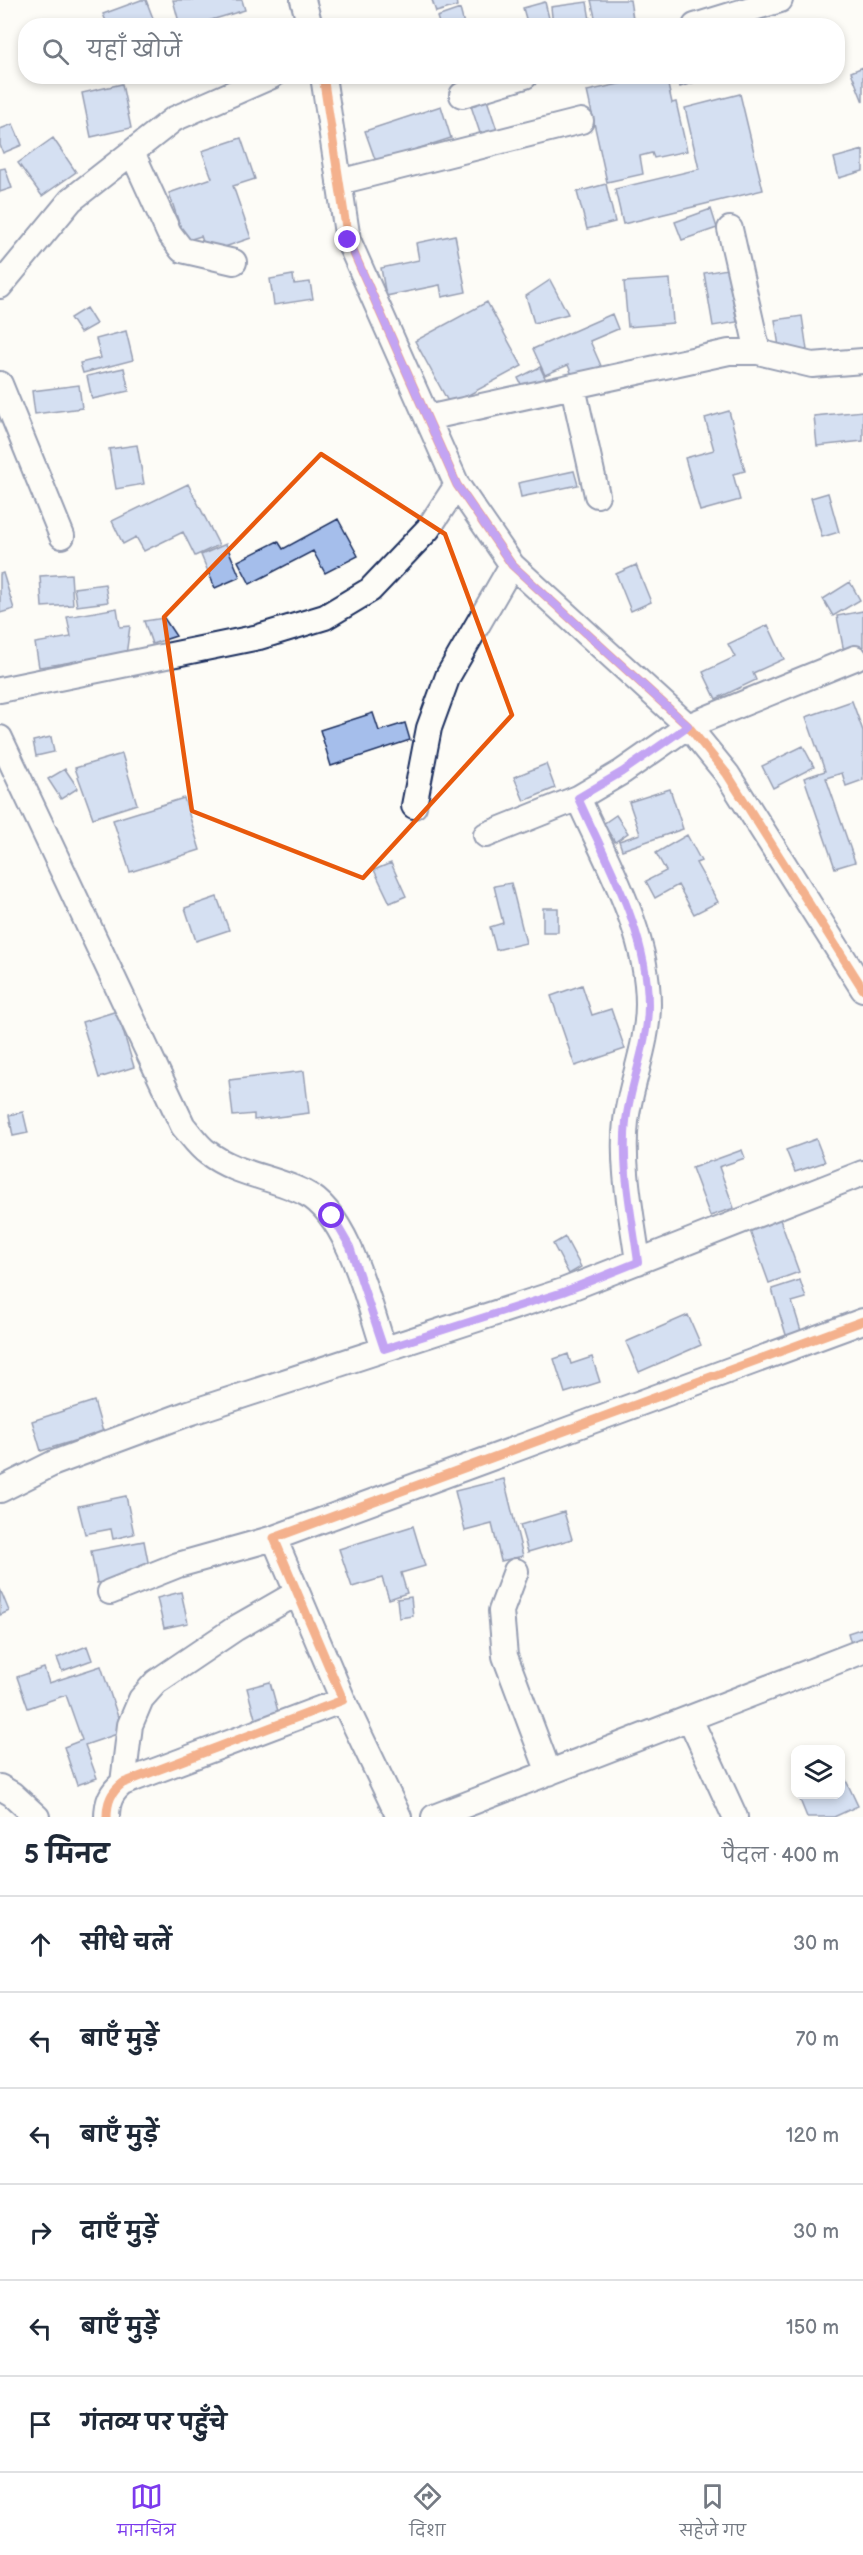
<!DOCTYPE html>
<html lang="hi">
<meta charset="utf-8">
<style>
:root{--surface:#fff;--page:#f6f6f7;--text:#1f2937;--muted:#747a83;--line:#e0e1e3;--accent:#7c3aed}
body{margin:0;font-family:"Balsamiq Sans","Playpen Sans Deva",sans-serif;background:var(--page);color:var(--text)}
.controls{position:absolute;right:18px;bottom:18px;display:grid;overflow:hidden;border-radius:12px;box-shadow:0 3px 9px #0003}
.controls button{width:54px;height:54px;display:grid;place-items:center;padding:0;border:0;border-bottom:2px solid var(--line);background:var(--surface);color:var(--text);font:30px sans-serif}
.stop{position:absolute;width:18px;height:18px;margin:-14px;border:4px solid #7c3aed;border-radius:50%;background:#fff}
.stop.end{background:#7c3aed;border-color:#fff;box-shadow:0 2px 6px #0008}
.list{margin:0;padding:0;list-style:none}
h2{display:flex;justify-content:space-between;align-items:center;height:78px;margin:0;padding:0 24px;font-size:26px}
h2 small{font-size:20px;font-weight:400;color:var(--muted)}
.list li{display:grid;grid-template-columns:39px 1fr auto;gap:18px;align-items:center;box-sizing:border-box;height:96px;padding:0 24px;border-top:2px solid var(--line)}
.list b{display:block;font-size:22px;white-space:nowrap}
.list em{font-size:20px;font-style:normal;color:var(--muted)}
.icon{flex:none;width:33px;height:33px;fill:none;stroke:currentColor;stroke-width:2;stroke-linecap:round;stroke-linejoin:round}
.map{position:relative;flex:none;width:863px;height:1817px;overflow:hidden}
.search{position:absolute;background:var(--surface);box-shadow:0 3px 9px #0003;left:18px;right:18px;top:18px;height:66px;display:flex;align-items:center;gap:15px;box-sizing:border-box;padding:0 21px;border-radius:24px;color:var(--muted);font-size:22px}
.sheet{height:654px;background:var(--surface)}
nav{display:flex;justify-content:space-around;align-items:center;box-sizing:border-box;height:84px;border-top:2px solid var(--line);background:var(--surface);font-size:16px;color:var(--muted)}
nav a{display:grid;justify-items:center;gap:3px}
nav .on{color:var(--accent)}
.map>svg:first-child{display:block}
.building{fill:#a5beeb;stroke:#1b2f5e;stroke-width:1.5}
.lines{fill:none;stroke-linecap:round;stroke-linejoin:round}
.street-casing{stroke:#1b2f5e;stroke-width:28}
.street{stroke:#fdfcf7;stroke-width:24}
.cycleway-casing{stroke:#fdfcf7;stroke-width:13}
.cycleway{stroke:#e8590c;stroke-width:9}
.route{stroke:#7c3aed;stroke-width:8}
.marked{fill:none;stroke:#e8590c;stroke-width:4.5;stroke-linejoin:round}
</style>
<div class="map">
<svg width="863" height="1817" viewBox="0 0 863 1817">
<rect width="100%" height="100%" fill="#fdfcf7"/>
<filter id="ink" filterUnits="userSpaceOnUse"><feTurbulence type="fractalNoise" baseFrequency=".0167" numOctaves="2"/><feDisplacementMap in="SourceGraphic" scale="12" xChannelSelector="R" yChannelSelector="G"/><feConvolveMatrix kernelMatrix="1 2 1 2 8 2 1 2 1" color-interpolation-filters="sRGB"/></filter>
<g filter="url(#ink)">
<!-- building -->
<path class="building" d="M141,0h5l10,26h-48l-5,-12z
M173,0h69l3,10 -54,16h-11z
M432,0h24l1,6 -21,6z
M591,0h39l3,19 -36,7z
M545,2l6,24h-23l-5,-18z
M587,2l4,24h-38l-2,-19z
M460,9l4,15 -24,2 -3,-9z
M863,67v35l-12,-30z
M655,76h11l6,27 4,-1 11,49 -33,7 -2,-5 -12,3 3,18 -36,8 -20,-91z
M677,76h16l2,6 -15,5z
M122,84l9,44 -40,9 -9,-44z
M740,94l23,96 -140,34 -8,-35 84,-20 -14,-61z
M487,100l10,30 -16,6 -10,-30z
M441,106l10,32 -75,24 -11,-31z
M13,124l9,21 -19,8 -3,-8v-16z
M53,138l23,34 -34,24 -24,-33z
M241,138l14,41 -22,7 18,52 -44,15 -6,-17 -16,5 -16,-48 43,-15 -10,-27z
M863,150v21l-24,7 -5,-20z
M5,168l7,20 -12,4v-23z
M606,184l9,38 -28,7 -10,-37z
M711,209l6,19 -35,12 -7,-18z
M455,235l11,57 -24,5 -2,-12 -54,11 -5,-28 38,-8 -3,-17z
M727,269l10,53 -24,4 -9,-53z
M293,275l1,9 16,-2 3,17 -39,6 -4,-26z
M670,279l3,44 -45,4 -4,-45z
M550,280l18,34 -34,9 -8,-27z
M487,302l35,64 -72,39 -35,-64z
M86,308l10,16 -16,9 -10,-15z
M612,314l6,15 -28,12 12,27 -28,12 -6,-15 -23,10 -12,-26z
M802,316l5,34 -27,4 -5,-34z
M126,331l7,29 -50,13 -3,-10 21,-5 -5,-19z
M540,367l6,13 -21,12 -7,-14z
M124,368l5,23 -37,8 -5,-23z
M79,385l3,23 -47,6 -3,-23z
M729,411l16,60 -12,3 7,26 -40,11 -15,-53 29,-8 -9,-32z
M863,411v30l-46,5 -3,-30z
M137,445l7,39 -28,5 -7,-40z
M574,471l4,14 -57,12 -3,-14z
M188,484l31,61 -24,11 -12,-24 -39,19 -8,-14 -13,7 -11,-23z
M828,493l11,39 -17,5 -11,-39z
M338,519l20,37 -33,17 -12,-22 -63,33 -12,-23 40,-20 5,8z
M226,544l14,33 -25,11 -14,-33z
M636,565l15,37 -20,9 -15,-37z
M3,573l11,36 -14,4v-39z
M71,574l2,31 -31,2 -2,-31z
M850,582l10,18 -27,16 -10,-17z
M105,584l3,18 -31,4 -3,-18z
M117,608l3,19 10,-1 -4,29 -87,12 -4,-24 36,-6 -4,-20z
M863,611v37l-19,4 -7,-36z
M164,618l12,18 -24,8 -8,-23z
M768,625l16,34 -31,14 3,7 -40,19 -13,-27 32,-15 -7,-13z
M852,701l11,30v49l-17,6 -4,-13 -16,5 29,84 -20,6 -31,-90 21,-7 -19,-54z
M373,713l6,18 26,-8 5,17 -79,26 -11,-36z
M51,737l3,15 -18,4 -3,-15z
M803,746l11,21 -41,21 -11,-22z
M122,754l15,50 -44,14 -18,-50z
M546,764l9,24 -31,13 -10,-24z
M65,769l13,19 -17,11 -13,-20z
M670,789l13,40 -61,21 -3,-9 21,-7 -11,-32z
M184,798l16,52 -70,22 -17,-52z
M616,815l12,18 -13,9 -12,-18z
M687,835l14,26 -5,2 22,39 -24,12 -16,-29 -23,13 -9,-17 20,-10 -10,-18z
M391,863l15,33 -16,7 -16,-33z
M511,883l15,60 -30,7 -6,-23 13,-4 -9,-37z
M217,897l12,33 -33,11 -11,-33z
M543,908h15v24h-15z
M582,985l10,30 19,-6 14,40 -50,17 -24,-70z
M117,1011l17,56 -35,11 -17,-56z
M304,1071l5,42 -55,7v-6l-21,2 -4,-36z
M23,1112l5,21 -15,3 -4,-21z
M816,1139l9,23 -30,10 -9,-22z
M742,1150l3,8 -26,9 15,41 -24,8 -18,-48z
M778,1214l21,58 -30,11 -21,-58z
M565,1237l16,30 -12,7 -16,-30z
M800,1280l6,18 -14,4 10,32 -15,4 -15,-49z
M688,1315l13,30 -62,27 -13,-30z
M568,1354l3,10 21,-7 8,25 -35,11 -11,-34z
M94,1401l9,31 -62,19 -9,-30z
M504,1479l19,77 -22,5 -9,-37 -27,7 -10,-40z
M126,1496l8,38 -21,5 -2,-10 -26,5 -7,-28z
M564,1512l8,27 -44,13 -8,-27z
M413,1526l12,40 -24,7 6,20 -18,6 -7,-21 -30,9 -13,-38z
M144,1541l6,31 -53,11 -6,-32z
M0,1589l9,22 -9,4z
M181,1592l7,31 -24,5 -7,-30z
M411,1597l2,19 -14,2 -2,-19z
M863,1628v15l-11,4 -4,-14z
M87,1646l5,14 -30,11 -5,-13z
M101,1666l22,66 -38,13 12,33 -20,7 -13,-38 18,-7 -16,-45 -38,13 -11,-31 27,-9 5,15z
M270,1682l9,33 -23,7 -9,-34z
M843,1774l15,32 -24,11h-27l-9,-22 42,-1v-18z"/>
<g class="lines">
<!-- street casing -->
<g class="street-casing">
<path id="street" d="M303,0l7,26
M695,26l85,-26
M323,76l25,164 109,245 55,80 176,161 39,48 136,215
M462,95l63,-19
M132,152l37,81 13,17 52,12
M339,182l242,-61
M730,229l28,123
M0,286l71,-86 103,-81 98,-43
M0,384l62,152
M573,387l24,108
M427,418l302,-66h29l54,13 51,-4
M0,690l259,-53 66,-20 45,-27 58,-61 29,-44
M0,738l183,388c8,9 16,21 25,27 29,22 66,24 97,40 44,21 64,112 79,156
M578,798c29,65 70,134 70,206 0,41 -17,77 -22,117 -5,46 6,95 12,141
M414,806l15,-78 19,-52 64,-111
M486,835l92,-37 44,-26 66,-46 167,-68
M0,1490l54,-27 135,-50 374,-122 300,-118
M516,1571l-15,40 4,45 44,117
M110,1592l68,-27 96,-27
M343,1700l56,117
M690,1719l45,98
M123,1783l7,-58 11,-26 15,-17 80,-54 61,-35
M0,1787l12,7 25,23
M107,1817c0,-15 4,-25 16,-34l220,-83 -69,-162 589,-217
M434,1817l429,-166"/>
</g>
<!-- street -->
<use href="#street" class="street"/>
<!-- cycleway casing -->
<g class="cycleway-casing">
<path id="cycleway" d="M323,76l25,164 109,245 55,80 176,161 39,48 136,215
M107,1817c0,-15 4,-25 16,-34l220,-83 -69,-162 589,-217"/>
</g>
<!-- cycleway -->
<use href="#cycleway" class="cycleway"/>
</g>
</g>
<g class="lines" filter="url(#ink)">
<!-- route -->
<path class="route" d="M332,1216l18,31 34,102 179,-57 75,-30c-6,-46 -17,-94 -12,-141 5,-40 22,-76 22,-116 0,-73 -41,-142 -70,-207l44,-26 66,-46 -176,-161 -55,-80 -109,-245"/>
</g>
<!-- marked area -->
<path d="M0 0H863V1817H0ZM321,454l124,80 67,181 -149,163 -171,-67 -28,-194z" fill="#fdfcf7" fill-opacity=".55" fill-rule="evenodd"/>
<path class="marked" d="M321,454l124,80 67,181 -149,163 -171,-67 -28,-194z"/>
</svg>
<div class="controls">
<button><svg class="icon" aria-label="layers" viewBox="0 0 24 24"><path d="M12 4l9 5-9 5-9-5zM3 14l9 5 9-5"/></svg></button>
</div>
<div class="stop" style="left:332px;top:1216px"></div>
<div class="stop end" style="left:348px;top:240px"></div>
<div class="search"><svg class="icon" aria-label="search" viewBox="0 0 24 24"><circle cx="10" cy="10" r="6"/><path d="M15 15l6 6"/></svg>यहाँ खोजें</div>
</div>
<section class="sheet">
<h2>5 मिनट<small>पैदल · 400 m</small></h2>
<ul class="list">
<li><svg class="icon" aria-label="ahead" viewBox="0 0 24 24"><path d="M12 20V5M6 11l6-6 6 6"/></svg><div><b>सीधे चलें</b></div><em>30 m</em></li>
<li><svg class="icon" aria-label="left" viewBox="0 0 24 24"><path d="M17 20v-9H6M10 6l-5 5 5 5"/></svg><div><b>बाएँ मुड़ें</b></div><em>70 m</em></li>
<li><svg class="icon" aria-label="left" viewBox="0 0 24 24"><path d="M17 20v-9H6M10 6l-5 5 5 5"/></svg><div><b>बाएँ मुड़ें</b></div><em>120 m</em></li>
<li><svg class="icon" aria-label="right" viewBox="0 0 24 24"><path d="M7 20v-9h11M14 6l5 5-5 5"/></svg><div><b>दाएँ मुड़ें</b></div><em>30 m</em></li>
<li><svg class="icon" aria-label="left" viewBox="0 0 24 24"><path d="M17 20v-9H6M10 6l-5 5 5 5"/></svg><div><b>बाएँ मुड़ें</b></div><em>150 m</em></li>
<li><svg class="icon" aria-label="arrive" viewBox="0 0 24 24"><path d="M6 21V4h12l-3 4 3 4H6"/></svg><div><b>गंतव्य पर पहुँचे</b></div></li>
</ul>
</section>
<nav>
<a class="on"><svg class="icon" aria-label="map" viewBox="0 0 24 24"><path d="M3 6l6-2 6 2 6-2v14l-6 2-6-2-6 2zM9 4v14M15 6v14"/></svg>मानचित्र</a>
<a><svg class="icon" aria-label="directions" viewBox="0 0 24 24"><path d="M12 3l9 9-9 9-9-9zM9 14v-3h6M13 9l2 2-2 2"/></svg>दिशा</a>
<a><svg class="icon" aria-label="saved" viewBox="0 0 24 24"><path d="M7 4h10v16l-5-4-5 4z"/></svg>सहेजे गए</a>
</nav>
